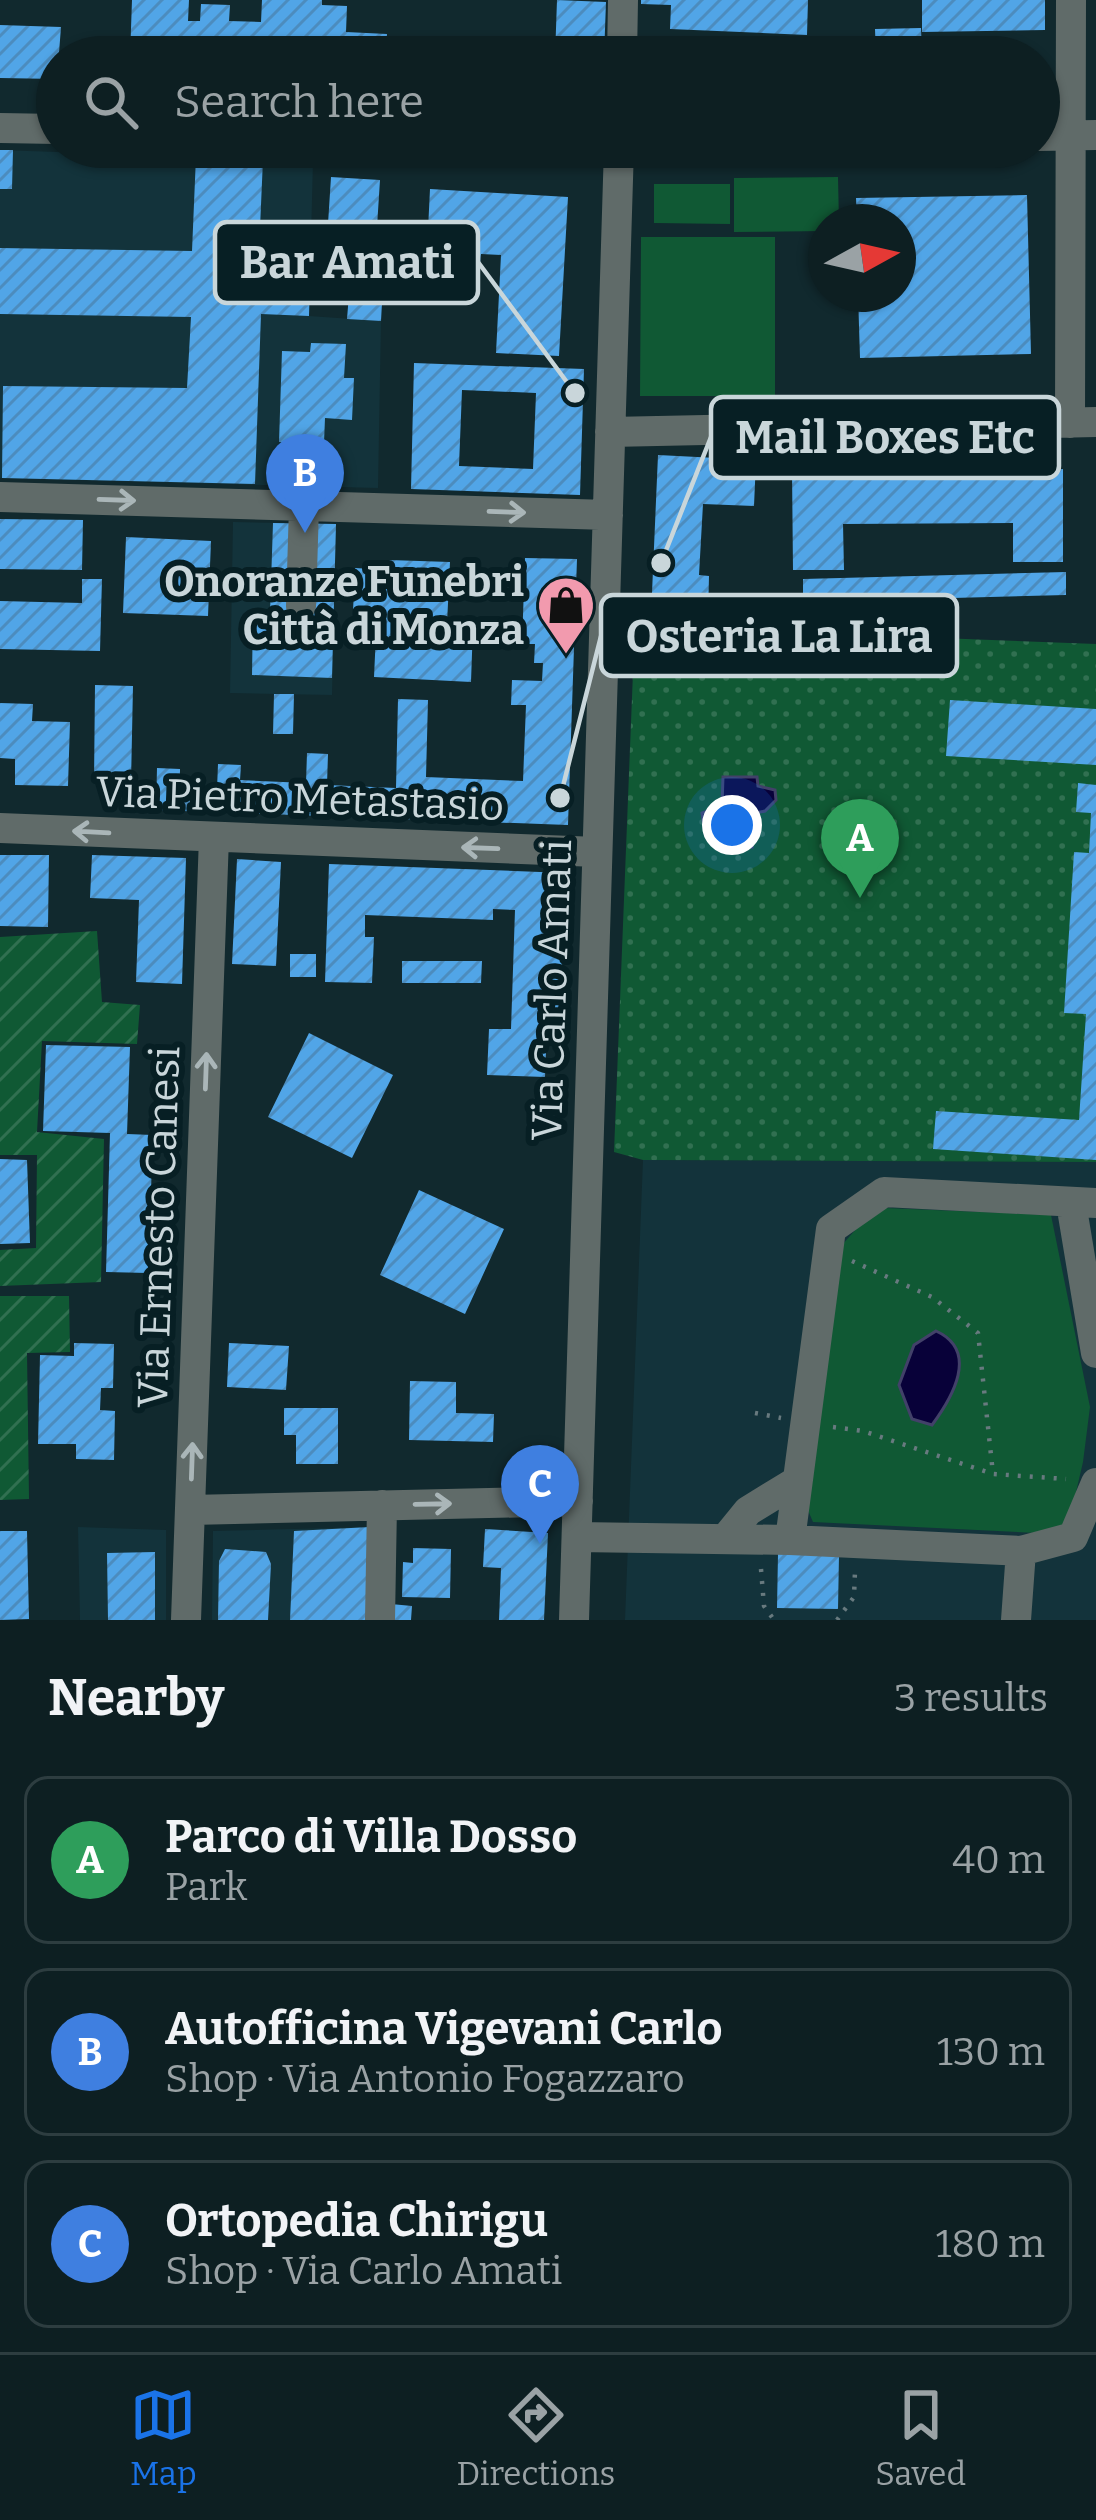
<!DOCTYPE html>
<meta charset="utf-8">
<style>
:root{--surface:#0d1f22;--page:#1b2c2f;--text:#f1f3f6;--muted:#9aa2a5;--line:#2d3d40;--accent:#1a73e8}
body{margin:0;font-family:Bitter,serif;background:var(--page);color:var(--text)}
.compass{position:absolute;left:808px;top:204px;width:108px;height:108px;border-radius:50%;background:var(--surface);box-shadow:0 3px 9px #0004;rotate:82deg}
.you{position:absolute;left:732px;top:825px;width:42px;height:42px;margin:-30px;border:9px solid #fff;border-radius:50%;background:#1a73e8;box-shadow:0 0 0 18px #1a73e833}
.badge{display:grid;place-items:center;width:78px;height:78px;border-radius:50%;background:var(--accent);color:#fff;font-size:39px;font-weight:700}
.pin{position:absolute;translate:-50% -99px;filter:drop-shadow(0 3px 6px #0008)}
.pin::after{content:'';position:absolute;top:63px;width:42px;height:36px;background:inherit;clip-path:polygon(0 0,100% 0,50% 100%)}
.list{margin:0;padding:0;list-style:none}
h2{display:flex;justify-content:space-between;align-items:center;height:156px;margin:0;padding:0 48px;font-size:51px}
h2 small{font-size:39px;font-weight:400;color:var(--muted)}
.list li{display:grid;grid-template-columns:78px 1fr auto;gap:36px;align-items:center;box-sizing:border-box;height:168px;margin:0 24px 24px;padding:0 24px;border:3px solid var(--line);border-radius:24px}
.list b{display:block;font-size:45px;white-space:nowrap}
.list p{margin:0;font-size:39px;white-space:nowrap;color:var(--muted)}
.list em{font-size:39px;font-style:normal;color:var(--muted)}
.icon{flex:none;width:66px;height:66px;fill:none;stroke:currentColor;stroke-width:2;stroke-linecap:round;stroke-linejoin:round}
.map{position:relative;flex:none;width:1096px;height:1620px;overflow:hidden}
.search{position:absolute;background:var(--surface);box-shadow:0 3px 9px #0004;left:36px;right:36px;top:36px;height:132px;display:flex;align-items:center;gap:30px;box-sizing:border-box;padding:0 42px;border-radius:66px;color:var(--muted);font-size:45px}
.sheet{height:732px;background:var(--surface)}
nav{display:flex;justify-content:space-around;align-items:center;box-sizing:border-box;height:168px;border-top:3px solid var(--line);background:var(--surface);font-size:33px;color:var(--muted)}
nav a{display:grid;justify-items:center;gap:6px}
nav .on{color:var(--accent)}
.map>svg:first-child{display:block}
.built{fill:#13333b}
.grass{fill:#105934}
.park{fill:url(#park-dots)}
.garden{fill:url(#garden-furrows)}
.water{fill:#080139;stroke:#424169;stroke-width:3}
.building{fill:url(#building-hatch);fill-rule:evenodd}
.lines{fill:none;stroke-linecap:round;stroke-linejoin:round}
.path{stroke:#687a7f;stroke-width:4.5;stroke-dasharray:3 9;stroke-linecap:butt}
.minor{stroke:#606b69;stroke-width:30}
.oneway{stroke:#aab6b8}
.labels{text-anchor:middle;stroke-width:12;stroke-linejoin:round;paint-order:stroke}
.poi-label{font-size:42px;font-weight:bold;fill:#c9d6da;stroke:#071f24;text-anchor:end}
.street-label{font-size:42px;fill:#c9d6da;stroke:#071f24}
.leader{fill:none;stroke:#c9d6da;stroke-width:4.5}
.callout-dot{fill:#c9d6da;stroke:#071f24;stroke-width:4.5}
.callout{fill:#071f24;stroke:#c9d6da;stroke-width:4.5}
.callout-label{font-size:45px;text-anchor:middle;font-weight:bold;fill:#c9d6da}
</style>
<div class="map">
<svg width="1096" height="1620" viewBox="0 0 1096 1620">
<defs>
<pattern id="park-dots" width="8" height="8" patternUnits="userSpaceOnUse" patternTransform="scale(3)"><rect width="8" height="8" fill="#105934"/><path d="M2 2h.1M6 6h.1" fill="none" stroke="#317051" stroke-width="1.8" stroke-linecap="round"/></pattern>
<pattern id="garden-furrows" width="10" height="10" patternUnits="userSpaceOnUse" patternTransform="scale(3)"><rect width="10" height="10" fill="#105934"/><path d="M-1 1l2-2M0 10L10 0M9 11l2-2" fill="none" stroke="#317051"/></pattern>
<pattern id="building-hatch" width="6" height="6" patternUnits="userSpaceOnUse" patternTransform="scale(3)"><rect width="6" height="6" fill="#51a5e7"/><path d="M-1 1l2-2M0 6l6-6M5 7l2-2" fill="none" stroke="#4c8cbe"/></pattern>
</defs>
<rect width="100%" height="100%" fill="#11292e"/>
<!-- built -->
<path class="built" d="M0,150l313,11 -4,155 72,5 -3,167 -378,-10z
M233,522l103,2 -4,171 -102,-2z
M643,1160l453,2v458h-471z
M78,1527l88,3v90h-86z
M370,1527l-3,93h-155l1,-89z"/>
<!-- grass -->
<path class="grass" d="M838,177l1,45h-13v9l-92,1v-54z
M654,184h76v40l-76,-1z
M641,237h134v159h-135z
M885,1208l166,7 39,192 -7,55 -13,56 -13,16 -244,-12 -6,-14 27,-254 23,-26z"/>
<!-- park -->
<path class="park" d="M635,622l14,5 447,17v518l-453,-2 -29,-8z"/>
<!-- garden -->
<path class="garden" d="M97,931l5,71 38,3 -3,39 -95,-3 -5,91 67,7 -3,143 -101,4v-36l36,-2 1,-93h-37v-218z
M69,1296l1,56 -43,1 2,146 -29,1v-204z"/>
<!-- water -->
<path class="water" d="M723,777h34l1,9 17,4 1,10 -11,11 -10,2 -3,34 -34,-5 -1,-7 -12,-2 -3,-20 20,-7z
M936,1331c44,20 16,67 -4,94l-20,-6 -13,-34 15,-40z"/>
<!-- building -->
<path class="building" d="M132,0h57l-1,21h12l1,-17 29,1 -1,16 32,1 1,-22h60v5l25,1 -1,26 41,2 -1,15 105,4v4h-361z
M557,0l49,2 -2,55h-49z
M641,0h167l-1,35 -137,-6 1,-24 -30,-1z
M922,0h123v30l-123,2z
M0,25l61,2 -4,52 -57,-1z
M921,28l1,29h-46l-1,-28z
M954,50h81v7h-81z
M1039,72h10v29h-10z
M0,150h13l-1,39h-12z
M196,156l67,3 -5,115 52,3 -1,39 -48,-2 -6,170 -253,-6 1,-92 184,2 4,-71 -191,-3v-66l192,3z
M331,177l49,3 -5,78 -49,-3z
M430,189l138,8 -9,159 -63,-3 5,-98 -20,-1 -1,9 -29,-1v11l-25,-2z
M1027,195l4,159 -171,4 -2,-64h40v-72h-41l-1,-24z
M350,282l33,2 -2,37 -34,-2z
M311,343l35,1 -2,34h10l-2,42 -27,-2 -1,25 -45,-1 3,-91 28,1z
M414,363l170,6 -4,126 -169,-6zM462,390l74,3 -3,76 -74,-3z
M658,455l98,5 -2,46 -51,-2 -4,71 10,1 -1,42 -57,-2z
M1063,469v93h-50v-39l-170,1 1,46h-51l-1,-100z
M0,519l83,1 -1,50 -82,-1z
M273,523l63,1 -4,154 -80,-3 1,-63 17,1z
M126,537l85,4 -3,75 -85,-3z
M525,558l52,1 -9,266 -412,-15 1,-42 23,1v18l37,2 1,-25 23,1 -1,15 66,3 1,-30 21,1 -1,31 69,3 2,-89 30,1 -2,77 97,4 3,-76h-15l1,-25 30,1 1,-18h-9l1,-19h-13z
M389,560l61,2 -3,62 26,1 -2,57 -97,-5 3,-65 -24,-1 2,-43 34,2z
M1066,572v23l-263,7v-23z
M82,579h20l-2,72 -100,-2v-48l82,2z
M95,685l38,1 -2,97 -37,-1z
M274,694h20l-1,40h-20z
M950,700l146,9v56l-150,-9z
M0,703l33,1 -1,17 38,1 -2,64 -53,-1v-26l-15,-1z
M1078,783l18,2v375l-163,-11 3,-38 143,9 7,-106 -22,-1 10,-161 15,1 2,-40 -15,-1z
M0,855h49l-1,72 -48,-1z
M92,855l94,3 -4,126 -46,-2 3,-82 -49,-2z
M237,859l44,3 -5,104 -44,-2z
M329,864l237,9 -5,118h8l-1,40 -21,-1 -2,47 -58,-2 2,-46h22l4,-119 -22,-1v11l-128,-5v22h9l-2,46 -47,-1z
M290,954h26v23h-26z
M402,961h80l-1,22h-79z
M309,1033l84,42 -41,83 -84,-41z
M46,1045l84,2 -3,87 26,1 -5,138 -42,-1 4,-139 -67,-2z
M0,1159l27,1 3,83 -30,1z
M419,1190l85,39 -39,85 -85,-39z
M74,1343l40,1 -1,44h-12l-1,22 15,1 -1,49 -38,-1v-15h-38l2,-89 34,1z
M229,1343l60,3 -3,44 -59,-3z
M410,1381l46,1v31l38,1 -1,28 -84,-2z
M284,1408h54v56h-42v-29h-12z
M370,1527l-3,93h-77l4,-89z
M485,1529l63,4 -4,87h-45l2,-52 -18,-1z
M0,1531h27l2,88 -29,1z
M413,1548l38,1 -1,49 -48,-1 1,-35 10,1z
M225,1549l41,3 5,12 -3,56h-50l1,-59z
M155,1552v68h-47l-1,-67z
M778,1554l61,1 -1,54 -61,-1z
M391,1604l21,2 -1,14h-21z"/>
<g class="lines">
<!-- path -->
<path class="path" d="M852,1261l80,36 46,36 15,141
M755,1413l26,5
M833,1427l30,4 130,43 73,5
M761,1569l3,37 10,14
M837,1620l17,-23 1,-26"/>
<!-- minor -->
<path class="minor" d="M622,57l1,-57
M0,128l57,1
M1039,136l57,-1
M1070,423l1,-423
M610,432l486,-10
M0,497l608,18
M301,606l3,-100
M0,828l597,24
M1071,1203l25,150
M190,1510l388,-9
M577,1537l213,3 231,11
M726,1538l22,-27 49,-30
M790,1540l41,-311 53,-37 212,11
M186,1620l28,-783
M380,1620l2,-115
M574,1620l45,-1473
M1016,1620l5,-69 52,-14 23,-54"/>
</g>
<!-- one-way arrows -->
<defs><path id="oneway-shaft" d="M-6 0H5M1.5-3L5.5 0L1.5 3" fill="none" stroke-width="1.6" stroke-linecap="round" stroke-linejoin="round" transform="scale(3)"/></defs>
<g class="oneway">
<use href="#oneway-shaft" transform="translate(117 500) rotate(2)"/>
<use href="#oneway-shaft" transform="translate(507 512) rotate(2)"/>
<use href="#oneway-shaft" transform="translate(91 832) rotate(-177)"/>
<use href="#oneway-shaft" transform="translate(480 848) rotate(-178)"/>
<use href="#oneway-shaft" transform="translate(206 1071) rotate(-88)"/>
<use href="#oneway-shaft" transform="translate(192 1461) rotate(-88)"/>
<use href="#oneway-shaft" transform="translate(433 1504) rotate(-1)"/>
</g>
<!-- icons -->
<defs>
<g id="shop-pin" transform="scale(3)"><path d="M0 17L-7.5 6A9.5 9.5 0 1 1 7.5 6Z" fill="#f29aae" stroke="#071f24"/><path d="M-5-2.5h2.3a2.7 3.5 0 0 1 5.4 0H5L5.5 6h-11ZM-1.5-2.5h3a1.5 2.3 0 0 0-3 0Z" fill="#111"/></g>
</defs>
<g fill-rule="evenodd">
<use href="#shop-pin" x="566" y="605"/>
</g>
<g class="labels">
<!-- poi labels -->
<g class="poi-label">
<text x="524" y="596">Onoranze Funebri<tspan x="524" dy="48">Città di Monza</tspan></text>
</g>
<!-- street labels -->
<g class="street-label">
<text transform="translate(300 798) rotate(2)" y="15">Via Pietro Metastasio</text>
<text transform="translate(551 990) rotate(-88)" y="15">Via Carlo Amati</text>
<text transform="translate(158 1227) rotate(-88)" y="15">Via Ernesto Canesi</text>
</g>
</g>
<!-- callouts -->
<path class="leader" d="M575 393L478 262M661 563L711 437M560 798L601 636"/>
<g class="callout-dot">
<circle cx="575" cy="393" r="12"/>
<circle cx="661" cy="563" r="12"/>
<circle cx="560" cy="798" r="12"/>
</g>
<g class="callout">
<rect x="215" y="222" width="263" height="81" rx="12"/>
<rect x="711" y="397" width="348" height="81" rx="12"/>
<rect x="601" y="595" width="356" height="81" rx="12"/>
</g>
<g class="callout-label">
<text x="347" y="278">Bar Amati</text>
<text x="885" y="453">Mail Boxes Etc</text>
<text x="779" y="652">Osteria La Lira</text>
</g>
</svg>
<svg class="compass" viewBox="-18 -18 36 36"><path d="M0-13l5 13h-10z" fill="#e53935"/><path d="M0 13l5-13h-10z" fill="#9aa2a5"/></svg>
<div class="you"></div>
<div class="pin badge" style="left:860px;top:898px;background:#2e9e5b">A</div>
<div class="pin badge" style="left:305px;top:533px;background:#3f7fe0">B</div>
<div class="pin badge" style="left:540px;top:1544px;background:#3f7fe0">C</div>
<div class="search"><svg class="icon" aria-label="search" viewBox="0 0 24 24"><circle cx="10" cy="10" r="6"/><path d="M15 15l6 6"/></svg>Search here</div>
</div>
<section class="sheet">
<h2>Nearby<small>3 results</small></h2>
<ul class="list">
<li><span class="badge" style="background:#2e9e5b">A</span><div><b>Parco di Villa Dosso</b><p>Park</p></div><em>40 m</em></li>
<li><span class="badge" style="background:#3f7fe0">B</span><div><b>Autofficina Vigevani Carlo</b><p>Shop · Via Antonio Fogazzaro</p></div><em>130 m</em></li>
<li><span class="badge" style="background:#3f7fe0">C</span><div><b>Ortopedia Chirigu</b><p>Shop · Via Carlo Amati</p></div><em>180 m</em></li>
</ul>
</section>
<nav>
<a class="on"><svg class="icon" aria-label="map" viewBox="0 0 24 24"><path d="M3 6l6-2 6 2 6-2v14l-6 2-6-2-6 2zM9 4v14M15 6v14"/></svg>Map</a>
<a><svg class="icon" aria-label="directions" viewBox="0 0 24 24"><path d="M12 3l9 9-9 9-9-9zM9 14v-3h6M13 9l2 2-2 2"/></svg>Directions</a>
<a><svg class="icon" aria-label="saved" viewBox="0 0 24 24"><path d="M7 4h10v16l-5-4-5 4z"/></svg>Saved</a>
</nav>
